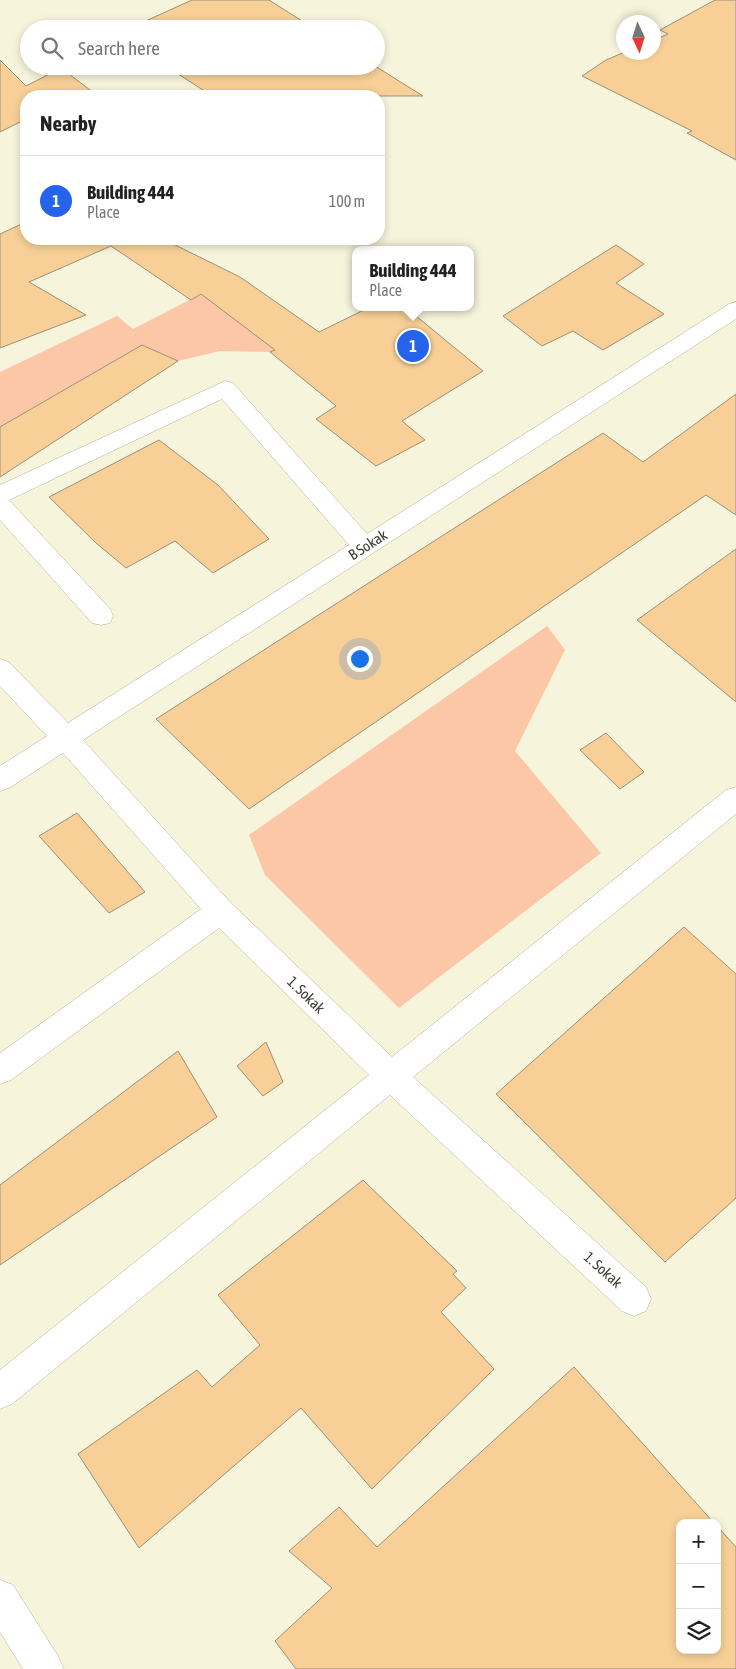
<!DOCTYPE html>
<meta charset="utf-8">
<style>
:root{--surface:#fff;--page:#f2f2f2;--text:#222;--muted:#767676;--line:#e0e0e0;--accent:#2563eb}
body{margin:0;font-family:"Asap Condensed",sans-serif;background:var(--page);color:var(--text)}
.controls{position:absolute;right:15px;bottom:15px;display:grid;overflow:hidden;border-radius:10px;box-shadow:0 2px 8px #0003}
.controls button{width:45px;height:45px;display:grid;place-items:center;padding:0;border:0;border-bottom:1px solid var(--line);background:var(--surface);color:var(--text);font:25px sans-serif}
.compass{position:absolute;left:616px;top:15px;width:45px;height:45px;border-radius:50%;background:var(--surface);box-shadow:0 2px 8px #0003;rotate:176deg}
.you{position:absolute;left:359px;top:658px;width:18px;height:18px;margin:-12px;border:4px solid #fff;border-radius:50%;background:#1a73e8;box-shadow:0 0 0 8px #1a73e833}
.badge{display:grid;place-items:center;width:32px;height:32px;border-radius:50%;background:var(--accent);color:#fff;font-size:16px;font-weight:700}
.pin{position:absolute;translate:-50% -50%;border:2px solid #fff;box-shadow:0 1px 5px #0006}
.popup{position:absolute;left:352px;top:246px;width:122px;height:65px;box-sizing:border-box;display:grid;place-content:center;border-radius:10px;background:var(--surface);filter:drop-shadow(0 1px 4px #0005);font-size:16px;white-space:nowrap;color:var(--muted)}
.popup b{font-size:19px;color:var(--text)}
.popup::after{content:'';position:absolute;left:50%;top:100%;margin-left:-10px;border:10px solid transparent;border-top-color:var(--surface)}
.list{margin:0;padding:0;list-style:none}
h2{display:flex;justify-content:space-between;align-items:center;height:65px;margin:0;padding:0 20px;font-size:21px}
h2 small{font-size:16px;font-weight:400;color:var(--muted)}
.list li{display:grid;grid-template-columns:32px 1fr auto;gap:15px;align-items:center;box-sizing:border-box;height:90px;padding:0 20px;border-top:1px solid var(--line)}
.list b{display:block;font-size:19px;white-space:nowrap}
.list p{margin:0;font-size:16px;white-space:nowrap;color:var(--muted)}
.list em{font-size:16px;font-style:normal;color:var(--muted)}
.icon{flex:none;width:28px;height:28px;fill:none;stroke:currentColor;stroke-width:2;stroke-linecap:round;stroke-linejoin:round}
.map{position:relative;flex:none;width:736px;height:1669px;overflow:hidden}
.search{position:absolute;background:var(--surface);box-shadow:0 2px 8px #0003;left:20px;top:20px;width:365px;height:55px;display:flex;align-items:center;gap:12px;box-sizing:border-box;padding:0 18px;border-radius:28px;color:var(--muted);font-size:19px}
.panel{position:absolute;background:var(--surface);box-shadow:0 2px 8px #0003;left:20px;top:90px;width:365px;height:155px;border-radius:20px}
.map>svg:first-child{display:block}
.green{fill:#fcc7a7}
.building{fill:#f8d097;stroke:#9c8f7c}
.lines{fill:none;stroke-linecap:round;stroke-linejoin:round}
.minor-casing{stroke:#b3b099;stroke-width:1}
.minor{fill:#fff;fill-rule:evenodd}
.labels{text-anchor:middle;stroke-width:4.5;stroke-linejoin:round;paint-order:stroke}
.street-label{font-size:15px;fill:#3d3c33;stroke:#fff}
</style>
<div class="map">
<svg width="736" height="1669" viewBox="0 0 736 1669">
<rect width="100%" height="100%" fill="#f7f4dc"/>
<!-- green -->
<path class="green" d="M201,294l51,38 42,-18 2,27 -26,11 -50,-1 -42,10 -36,-16 -142,82v-55l117,-56 16,13z
M547,626l18,24 -50,101 86,102 -202,155 -134,-133 -16,-40z"/>
<!-- building -->
<path class="building" d="M192,0h77l38,24 -9,5h-170z
M715,0h21v160l-49,-27 5,-2 -110,-55 24,-16 19,-8h29v-12l14,-6 -8,-4z
M0,60l26,26 35,-18 37,28h-72v23l-26,13z
M166,66h209l48,30h-211z
M26,222v17h137l77,38 79,55 51,-25h35l78,64 -81,50 23,19 -49,26 -60,-47 20,-13 -66,-54 5,-2 -74,-56 -10,6 -80,-54 -82,36 57,33 -86,33v-114z
M616,245l28,19 -28,19 48,31 -61,36 -30,-19 -31,15 -39,-30z
M142,345l36,16 -178,116v-50z
M736,394v121l-30,-20 -457,314 -93,-90 447,-286 40,29z
M159,440l59,45 51,54 -56,34 -38,-32 -49,27 -30,-25 -47,-46z
M736,549v153l-99,-82z
M606,733l38,39 -24,17 -40,-39z
M77,813l68,79 -36,21 -70,-77z
M684,927l52,47v224l-71,64 -169,-168z
M266,1042l17,40 -20,14 -26,-30z
M178,1051l39,66 -217,148v-80z
M363,1180l94,91 -4,3 13,14 -25,24 53,57 -122,120 -71,-81 -162,140 -61,-94 119,-84 15,17 48,-42 -42,-50z
M574,1367l140,156h-34v127h37v-124l19,21v122h-440l-21,-28 57,-53 -43,-37 50,-44 38,40z"/>
<g class="lines">
<!-- minor casing -->
<g class="minor-casing">
<path id="minor" d="M736,302v17l-653,421 147,162 162,155 334,-267 10,-3v27l-323,263 233,210 5,12 -5,12 -12,5 -12,-5 -232,-216 -378,309 -12,5v-39l369,-295 -150,-147 -208,152 -11,4v-31l201,-144 -138,-156 -54,35 -9,3v-25l47,-30 -47,-50v-27l9,3 59,61 281,-178 -127,-146 -213,101 101,109 3,7 -3,7 -9,2 -9,-2 -92,-103v-35l225,-104 8,2 134,151 362,-230z
M0,1580l13,5 45,71 6,13h-41l-23,-37z"/>
</g>
<!-- minor -->
<use href="#minor" class="minor"/>
</g>
<g class="labels">
<!-- street labels -->
<g class="street-label">
<text transform="translate(368 545) rotate(-33)" y="5">B Sokak</text>
<text transform="translate(306 995) rotate(44)" y="5">1. Sokak</text>
<text transform="translate(603 1270) rotate(42)" y="5">1. Sokak</text>
</g>
</g>
</svg>
<div class="controls">
<button>+</button>
<button>−</button>
<button><svg class="icon" aria-label="layers" viewBox="0 0 24 24"><path d="M12 4l9 5-9 5-9-5zM3 14l9 5 9-5"/></svg></button>
</div>
<svg class="compass" viewBox="-18 -18 36 36"><path d="M0-13l5 13h-10z" fill="#e53935"/><path d="M0 13l5-13h-10z" fill="#767676"/></svg>
<div class="you"></div>
<div class="pin badge" style="left:413px;top:346px">1</div>
<div class="popup"><b>Building 444</b>Place</div>
<div class="search"><svg class="icon" aria-label="search" viewBox="0 0 24 24"><circle cx="10" cy="10" r="6"/><path d="M15 15l6 6"/></svg>Search here</div>
<section class="panel">
<h2>Nearby<small></small></h2>
<ul class="list">
<li><span class="badge">1</span><div><b>Building 444</b><p>Place</p></div><em>100 m</em></li>
</ul>
</section>
</div>
